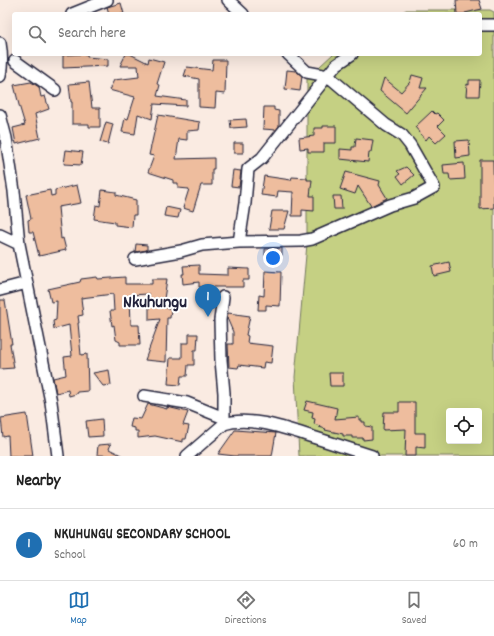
<!DOCTYPE html>
<style>
:root{--surface:#fff;--page:#f2f2f2;--text:#222;--muted:#767676;--line:#e0e0e0;--accent:#1f6fb2}
body{margin:0;font-family:Dekko,sans-serif;background:var(--page);color:var(--text)}
.controls{position:absolute;right:12px;bottom:12px;display:grid;overflow:hidden;border-radius:4px;box-shadow:0 4px 16px #0002}
.controls button{width:36px;height:36px;display:grid;place-items:center;padding:0;border:0;border-bottom:1px solid var(--line);background:var(--surface);color:var(--text);font:20px sans-serif}
.you{position:absolute;left:273px;top:258px;width:14px;height:14px;margin:-10px;border:3px solid #fff;border-radius:50%;background:#1a73e8;box-shadow:0 0 0 6px #1a73e833}
.badge{display:grid;place-items:center;width:26px;height:26px;border-radius:50%;background:var(--accent);color:#fff;font-size:13px;font-weight:700}
.pin{position:absolute;translate:-50% -33px;filter:drop-shadow(0 1px 2px #0008)}
.pin::after{content:'';position:absolute;top:21px;width:14px;height:12px;background:inherit;clip-path:polygon(0 0,100% 0,50% 100%)}
.list{margin:0;padding:0;list-style:none}
h2{display:flex;justify-content:space-between;align-items:center;height:52px;margin:0;padding:0 16px;font-size:17px}
h2 small{font-size:13px;font-weight:400;color:var(--muted)}
.list li{display:grid;grid-template-columns:26px 1fr auto;gap:12px;align-items:center;box-sizing:border-box;height:72px;padding:0 16px;border-top:1px solid var(--line)}
.list b{display:block;font-size:15px;white-space:nowrap}
.list p{margin:0;font-size:13px;white-space:nowrap;color:var(--muted)}
.list em{font-size:13px;font-style:normal;color:var(--muted)}
.icon{flex:none;width:22px;height:22px;fill:none;stroke:currentColor;stroke-width:2;stroke-linecap:round;stroke-linejoin:round}
.map{position:relative;flex:none;width:494px;height:456px;overflow:hidden}
.search{position:absolute;background:var(--surface);box-shadow:0 4px 16px #0002;left:12px;right:12px;top:12px;height:44px;display:flex;align-items:center;gap:10px;box-sizing:border-box;padding:0 14px;border-radius:4px;color:var(--muted);font-size:15px}
.sheet{height:124px;background:var(--surface)}
nav{display:flex;justify-content:space-around;align-items:center;box-sizing:border-box;height:56px;border-top:1px solid var(--line);background:var(--surface);font-size:11px;color:var(--muted)}
nav a{display:grid;justify-items:center;gap:2px}
nav .on{color:var(--accent)}
.map>svg:first-child{display:block}
.green{fill:#c5d083;stroke:#74795f;fill-rule:evenodd}
.building{fill:#eebd9e;stroke:#22223b}
.lines{fill:none;stroke-linecap:round;stroke-linejoin:round}
.minor-casing{stroke:#22223b;stroke-width:14}
.minor{stroke:#fff;stroke-width:11}
.labels{text-anchor:middle;stroke-width:4;stroke-linejoin:round;paint-order:stroke}
.district-label{font-size:18px;font-weight:bold;fill:#22223b;stroke:#fff}
</style>
<div class="map">
<svg width="494" height="456" viewBox="0 0 494 456">
<rect width="100%" height="100%" fill="#faebe2"/>
<filter id="ink" filterUnits="userSpaceOnUse"><feTurbulence type="fractalNoise" baseFrequency=".025" numOctaves="2"/><feDisplacementMap in="SourceGraphic" scale="8" xChannelSelector="R" yChannelSelector="G"/><feConvolveMatrix kernelMatrix="1 2 1 2 8 2 1 2 1" color-interpolation-filters="sRGB"/></filter>
<g filter="url(#ink)">
<!-- green -->
<path class="green" d="M406,10h84l4,2v444h-195l-4,-79 12,-133v-166l26,-24h147v-40h-81zM449,411h30v30h-30z"/>
<!-- building -->
<path class="building" d="M456,0h23l3,9 -17,4v1h-8z
M121,3l3,11h-15l-2,-7z
M87,54v3l21,2v7l-45,2v-13z
M126,54h4l18,9 1,-5 15,4 -7,22 3,1 -3,11 29,4v6l-32,-2 -2,15 -14,-5 -3,20 -13,-2 3,-14 3,1 7,-22 -26,-7 5,-10 25,-3 -1,-11h-18z
M213,60h13l-1,34 -9,-1 -1,15 -16,-1v-28l-15,-3 3,-9 25,3z
M287,70l9,1 6,5 -2,15 -15,-2z
M412,75l11,3 -3,10h7l-21,25 -26,-22 4,-13 17,14 9,-10z
M469,80h11l-1,16h-13l1,-12 2,1z
M31,82l8,5 2,10 4,-1 4,13 -14,5 5,24 -24,6 -3,-16 12,-3 -6,-20 -5,-20z
M89,82l3,26h8v19h-11v-3h-17v-22h-1l-2,-18z
M264,107h10v3l5,1v15l-3,4 -13,-1z
M432,111l3,3 2,-1 7,7 -6,6 8,8 -10,9 -7,-7 -3,4 -11,-13z
M158,115l42,7 -1,8 -12,1v9l-8,-1 -3,20 38,-1v11h-2v16h-11l-8,26 -10,-3 6,-19 -11,-1v-5h-5v-3l-25,-8 6,-16 -5,-1z
M246,119l1,8 -16,1 -1,-8z
M106,122l7,2 -5,20 -8,-2z
M323,126h13v17h-12v9h-16v-4l-8,1 -1,-11 15,-2v-8h9z
M356,138l17,2 -2,12h-2l-1,10 -28,-3v-10l12,1v-3h3z
M469,140l1,16 -14,2 -1,-17z
M234,143h9v10h-9z
M66,150l17,2 -2,13 -17,-1z
M480,160h13l1,48 -14,1z
M464,163l1,16 -15,1 -1,-6h-5l-1,-9z
M406,167l8,8 -11,9 -6,-8 3,-2 -3,-3z
M233,170l8,1 -2,16 -8,-1z
M346,172l34,9 -1,4 8,13 -16,8 -13,-20 -3,8 -15,-5z
M264,176l27,4 1,-3 15,1v2h5l-2,16h4v15l-12,-1v6h-10l1,-24 -15,-1 -1,6 -16,-2z
M77,185l4,18 -23,4 3,32 2,-1 3,12 -27,6 -6,-24h-4l-1,-12 3,-1 -5,-24 24,-5 1,6 4,-1v-5z
M102,190l14,2v3l20,5v15h-3l-1,12 -17,-2v-3l-21,-3 2,-14 4,1z
M333,196h8l1,13h-8z
M166,207l14,3 -2,8 -14,-2z
M272,211h17l-5,18h-15z
M136,244l11,1v5l-12,2z
M282,248v8h-17v-7z
M449,262l2,10 -17,4 -2,-10z
M199,265v9l29,1v-7l21,1v11h-6v7h-44v-5l-16,2 -1,-10h2l-1,-8z
M265,271l16,1 -1,34 -14,-1v5h-8l1,-15 5,1z
M97,277l1,2 27,-2v7h27v-5h15l-3,20 1,7 1,-3h1v6h4l-1,9h-3l-1,44 -21,-2 15,-41 -11,1v-26l-19,1 1,30h8l1,20h-20v-3l-4,-2 -2,-15 -2,1 -2,-15h4l-1,-17 -32,4 2,17 -5,1 1,7h-1l3,32 6,-1 1,37 -11,1 -1,2 -7,2 -1,-6 -12,3 -3,-15 13,-3 -2,-18 8,-1 -3,-31 -15,4 -1,-8 3,-1 1,-19 -6,1 -3,-13 32,-7 1,-3z
M0,300h5l7,44h-2l4,24 -14,1z
M228,313l22,3 -4,19 2,1 -1,7 26,3 -2,17 -7,-1 -1,6 -24,-3 -1,3 -9,-1 -1,-23h5v-12l-6,-14z
M189,334h9l-1,16h-3v15h-6l-1,11h-6l-1,9 -12,-1 2,-26h12v-15h7z
M109,370l2,15 -8,1 -10,-13z
M329,373h14v13h-13z
M307,401l30,7 -2,11 24,-2v3h3v2h3v4l7,1v12l-9,1v-2h-11v-2h-9v-2l-18,-4 1,-1 -7,-2 1,-1 -6,-2 1,-5 -3,-1 1,-6 -9,-2z
M399,402h16v31h10v15l-9,-1v9h-11l1,-27 -23,1 1,-18h15z
M148,404l19,5v-2l21,5 -5,13 6,1 -3,13h-3v3l-28,-6 -17,2v-7h-3v-3l-5,-1 2,-9 9,1z
M27,414l6,42h-24l-1,-20 -5,1 -2,-19z
M102,419l1,17 -15,1 -2,-16z
M235,430l41,3 -4,23h-37l-17,-2z
M111,444l-2,5 14,7 -26,-1 1,-10z"/>
<g class="lines">
<!-- minor casing -->
<g class="minor-casing">
<path id="minor" d="M228,0l15,14
M72,14l35,-14
M480,25h14
M0,43c2,11 2,22 0,33
M15,61l40,29
M0,115l6,23 8,53 5,53 32,158 7,54
M0,235l19,9
M239,242l6,-39 3,-34 14,-11 74,-93 16,-11
M135,259l46,-8 21,-6 37,-3 62,-1 11,-2 78,-34 24,-7 20,-11 -24,-42 -8,-10 -16,-10 -58,-49 -21,-4 -19,-18
M0,290l27,-7
M223,297l-3,23 1,40 3,33v31
M144,396l43,7 37,15
M187,456l37,-32c26,-9 66,6 92,14 19,6 37,12 56,18"/>
</g>
<!-- minor -->
<use href="#minor" class="minor"/>
</g>
</g>
<g class="labels">
<!-- district labels -->
<g class="district-label">
<text x="155" y="307">Nkuhungu</text>
</g>
</g>
</svg>
<div class="controls">
<button><svg class="icon" aria-label="locate" viewBox="0 0 24 24"><circle cx="12" cy="12" r="6"/><path d="M12 2v4M12 18v4M2 12h4M18 12h4"/></svg></button>
</div>
<div class="you"></div>
<div class="pin badge" style="left:208px;top:317px">1</div>
<div class="search"><svg class="icon" aria-label="search" viewBox="0 0 24 24"><circle cx="10" cy="10" r="6"/><path d="M15 15l6 6"/></svg>Search here</div>
</div>
<section class="sheet">
<h2>Nearby<small></small></h2>
<ul class="list">
<li><span class="badge">1</span><div><b>NKUHUNGU SECONDARY SCHOOL</b><p>School</p></div><em>60 m</em></li>
</ul>
</section>
<nav>
<a class="on"><svg class="icon" aria-label="map" viewBox="0 0 24 24"><path d="M3 6l6-2 6 2 6-2v14l-6 2-6-2-6 2zM9 4v14M15 6v14"/></svg>Map</a>
<a><svg class="icon" aria-label="directions" viewBox="0 0 24 24"><path d="M12 3l9 9-9 9-9-9zM9 14v-3h6M13 9l2 2-2 2"/></svg>Directions</a>
<a><svg class="icon" aria-label="saved" viewBox="0 0 24 24"><path d="M7 4h10v16l-5-4-5 4z"/></svg>Saved</a>
</nav>
